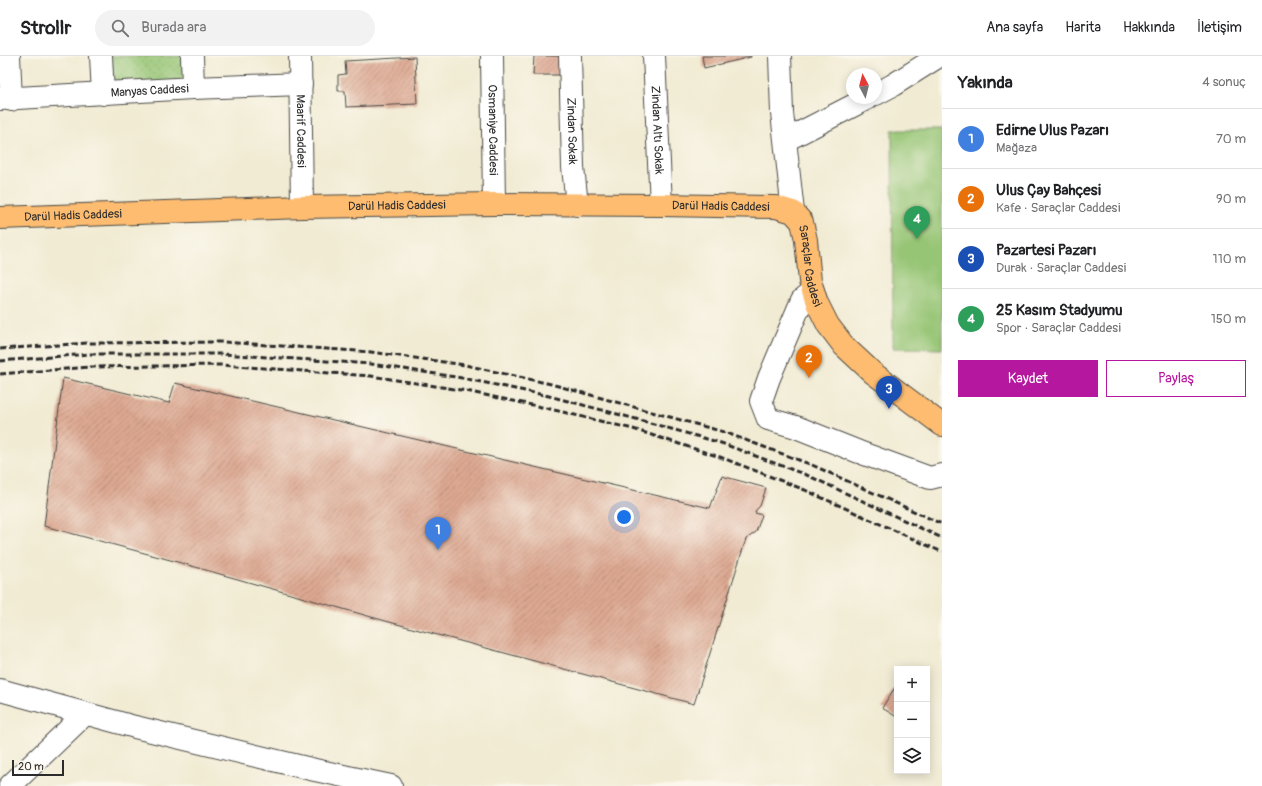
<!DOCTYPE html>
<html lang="tr">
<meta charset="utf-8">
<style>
:root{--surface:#fff;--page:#f2f2f2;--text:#202124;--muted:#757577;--line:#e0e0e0;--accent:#b5179e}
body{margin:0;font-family:Pangolin,sans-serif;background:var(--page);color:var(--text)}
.controls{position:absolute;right:12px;bottom:12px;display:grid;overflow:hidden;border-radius:0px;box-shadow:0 2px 10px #0003}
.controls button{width:36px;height:36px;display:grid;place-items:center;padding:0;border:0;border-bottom:1px solid var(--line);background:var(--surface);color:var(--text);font:20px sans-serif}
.compass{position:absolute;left:846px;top:12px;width:36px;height:36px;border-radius:50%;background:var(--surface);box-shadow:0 2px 10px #0003;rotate:353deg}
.scale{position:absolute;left:12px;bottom:10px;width:52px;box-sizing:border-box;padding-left:4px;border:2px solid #2b2b2b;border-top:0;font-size:11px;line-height:14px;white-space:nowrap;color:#2b2b2b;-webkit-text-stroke:3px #fbf7ec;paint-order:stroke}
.you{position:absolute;left:624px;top:461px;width:14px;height:14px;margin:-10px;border:3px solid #fff;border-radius:50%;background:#1a73e8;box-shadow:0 0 0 6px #1a73e833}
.badge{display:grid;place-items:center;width:26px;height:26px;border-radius:50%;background:var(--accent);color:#fff;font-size:13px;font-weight:700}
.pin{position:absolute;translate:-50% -33px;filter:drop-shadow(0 1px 2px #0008)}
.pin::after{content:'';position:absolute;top:21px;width:14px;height:12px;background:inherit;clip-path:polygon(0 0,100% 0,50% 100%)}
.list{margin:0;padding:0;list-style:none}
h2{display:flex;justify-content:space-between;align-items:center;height:52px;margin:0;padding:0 16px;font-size:17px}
h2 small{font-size:13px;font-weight:400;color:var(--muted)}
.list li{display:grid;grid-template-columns:26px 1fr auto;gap:12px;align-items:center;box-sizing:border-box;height:60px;padding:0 16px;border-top:1px solid var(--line)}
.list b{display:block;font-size:15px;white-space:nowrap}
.list p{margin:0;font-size:13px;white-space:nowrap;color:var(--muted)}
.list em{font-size:13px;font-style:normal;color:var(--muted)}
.actions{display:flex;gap:8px;padding:12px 16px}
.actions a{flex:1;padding:9px 0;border:1px solid var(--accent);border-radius:0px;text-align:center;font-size:14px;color:var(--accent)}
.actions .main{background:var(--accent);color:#fff}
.icon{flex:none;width:22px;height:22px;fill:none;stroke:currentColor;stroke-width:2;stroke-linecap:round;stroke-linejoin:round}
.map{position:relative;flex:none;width:942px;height:730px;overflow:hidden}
header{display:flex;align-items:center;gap:24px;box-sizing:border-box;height:56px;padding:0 20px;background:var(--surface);border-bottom:1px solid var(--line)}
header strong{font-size:19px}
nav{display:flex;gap:22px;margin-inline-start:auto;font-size:14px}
.search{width:280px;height:36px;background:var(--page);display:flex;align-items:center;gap:10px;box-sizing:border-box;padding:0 14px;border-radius:22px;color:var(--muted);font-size:15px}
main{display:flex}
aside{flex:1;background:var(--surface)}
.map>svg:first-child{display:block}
.park{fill:url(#park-dots);stroke:#607850}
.pitch{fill:#96c574;stroke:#607850}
.building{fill:url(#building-hatch)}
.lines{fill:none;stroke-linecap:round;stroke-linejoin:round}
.minor-casing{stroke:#494844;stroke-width:24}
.major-casing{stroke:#494844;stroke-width:24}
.minor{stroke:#fff;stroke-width:22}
.major{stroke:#fdbc70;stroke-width:22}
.rail{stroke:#2b2b2b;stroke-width:3;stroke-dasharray:6 3;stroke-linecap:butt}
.labels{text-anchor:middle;stroke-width:3;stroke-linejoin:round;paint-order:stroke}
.street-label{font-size:12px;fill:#2b2b2b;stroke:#fbf7ec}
</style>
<header>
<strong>Strollr</strong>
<div class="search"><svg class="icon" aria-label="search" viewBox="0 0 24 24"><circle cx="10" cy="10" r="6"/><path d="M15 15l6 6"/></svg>Burada ara</div>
<nav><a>Ana sayfa</a><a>Harita</a><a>Hakkında</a><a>İletişim</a></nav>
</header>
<main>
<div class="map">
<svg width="942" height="730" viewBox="0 0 942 730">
<defs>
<pattern id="park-dots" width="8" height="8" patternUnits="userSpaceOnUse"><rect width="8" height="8" fill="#96c574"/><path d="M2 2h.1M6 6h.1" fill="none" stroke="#81a965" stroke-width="1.8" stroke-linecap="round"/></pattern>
<pattern id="building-hatch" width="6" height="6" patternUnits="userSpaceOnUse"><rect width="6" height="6" fill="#dda891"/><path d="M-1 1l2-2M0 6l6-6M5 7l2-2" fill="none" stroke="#b38977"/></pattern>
</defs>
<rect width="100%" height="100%" fill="#fbf7ec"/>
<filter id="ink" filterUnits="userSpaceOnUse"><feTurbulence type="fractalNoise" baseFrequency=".025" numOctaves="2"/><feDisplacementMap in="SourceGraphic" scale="8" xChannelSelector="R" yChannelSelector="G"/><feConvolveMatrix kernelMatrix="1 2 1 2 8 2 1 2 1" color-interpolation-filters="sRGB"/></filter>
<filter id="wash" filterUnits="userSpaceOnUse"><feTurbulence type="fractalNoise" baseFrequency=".012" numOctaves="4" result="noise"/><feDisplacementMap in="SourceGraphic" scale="16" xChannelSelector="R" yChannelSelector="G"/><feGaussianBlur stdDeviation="0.9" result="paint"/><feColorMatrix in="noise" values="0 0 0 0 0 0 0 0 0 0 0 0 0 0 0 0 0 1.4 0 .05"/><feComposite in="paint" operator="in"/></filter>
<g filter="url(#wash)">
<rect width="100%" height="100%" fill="#f1ebd3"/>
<!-- park -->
<path class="park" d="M107,0h82l1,29 -82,3z"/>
<!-- pitch -->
<path class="pitch" d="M892,74h50v219l-49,-1z"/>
<g id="blocks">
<!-- building -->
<path class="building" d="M534,0h27v19h-28z
M702,0h49v1l-47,11z
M415,1l2,47 -71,3 -1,-16h-7v-16l8,-1 -1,-13z
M63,322l106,25 6,-20 535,125 12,-32 44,12 -6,18 -4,4 -1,3 7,2 -6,17 -10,7 -52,165 -312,-84 -208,-59 -130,-35z
M897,628v33l-15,-9z"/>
</g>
</g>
<g filter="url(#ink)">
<use href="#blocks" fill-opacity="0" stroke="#494844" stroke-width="1"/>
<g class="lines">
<!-- minor casing -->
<g class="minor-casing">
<g id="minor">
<path d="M9,0l2,44"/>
<path d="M101,0l2,38"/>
<path d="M192,0l1,32"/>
<path id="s1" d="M300,0l2,151"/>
<path id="s2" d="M492,0l2,148"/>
<path id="s3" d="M570,0l3,111 4,38"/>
<path id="s4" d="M654,0l7,149"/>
<path d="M780,0l2,57 11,99"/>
<path d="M876,38l17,-9 46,-29"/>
<path id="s5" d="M0,43l193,-11 108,-4"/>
<path d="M786,84l82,-42"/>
<path d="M813,235l-11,9 -33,78 -8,23 7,18 28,8 63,25 71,26 12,-3"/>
<path d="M0,634l135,37 180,43 76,16"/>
<path d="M10,730l75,-72"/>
</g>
</g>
<!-- major casing -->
<g class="major-casing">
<g id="major">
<path id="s6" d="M0,162l302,-11 192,-3 167,1 115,2 17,5 9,10 4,18 4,41 7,22 11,22 16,21 29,27 69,52"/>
</g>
</g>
<!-- minor -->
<use href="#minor" class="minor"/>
<!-- major -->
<use href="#major" class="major"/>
<!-- rail -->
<path class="rail" d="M0,293l88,-6 135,-1 148,10 94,13 86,19 173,48 88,33 130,59
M0,305l89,-7h133l149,10 91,14 87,18 87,23 85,24 88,33 133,62
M0,318l91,-7 131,-2 149,11 90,14 85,18 87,21 87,28 85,33 137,62"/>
</g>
</g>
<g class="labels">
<!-- street labels -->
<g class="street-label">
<text dy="4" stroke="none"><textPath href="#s5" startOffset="150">Manyas Caddesi</textPath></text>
<text dy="4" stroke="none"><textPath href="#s2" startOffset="74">Osmaniye Caddesi</textPath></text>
<text dy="4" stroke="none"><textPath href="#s4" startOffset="74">Zindan Altı Sokak</textPath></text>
<text dy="4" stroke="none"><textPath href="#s1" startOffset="75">Maarif Caddesi</textPath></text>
<text dy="4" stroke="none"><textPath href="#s3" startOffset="75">Zindan Sokak</textPath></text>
<text dy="4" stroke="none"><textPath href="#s6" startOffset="397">Darül Hadis Caddesi</textPath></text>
<text dy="4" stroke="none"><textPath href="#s6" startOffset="721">Darül Hadis Caddesi</textPath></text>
<text dy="4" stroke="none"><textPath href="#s6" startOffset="73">Darül Hadis Caddesi</textPath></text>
<text dy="4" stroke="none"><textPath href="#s6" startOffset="852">Saraçlar Caddesi</textPath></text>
</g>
</g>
</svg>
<div class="controls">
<button>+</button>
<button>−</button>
<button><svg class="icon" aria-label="layers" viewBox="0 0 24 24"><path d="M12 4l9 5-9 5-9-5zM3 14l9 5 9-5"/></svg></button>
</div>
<svg class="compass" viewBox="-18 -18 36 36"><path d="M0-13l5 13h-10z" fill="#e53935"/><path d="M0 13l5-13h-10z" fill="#757577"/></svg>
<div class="scale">20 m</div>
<div class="you"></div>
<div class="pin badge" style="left:438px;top:494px;background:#3f7fe0">1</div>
<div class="pin badge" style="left:809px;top:322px;background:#e8710a">2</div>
<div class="pin badge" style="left:889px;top:353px;background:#1a4fb4">3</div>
<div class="pin badge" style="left:917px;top:183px;background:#2e9e5b">4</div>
</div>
<aside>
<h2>Yakında<small>4 sonuç</small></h2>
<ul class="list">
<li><span class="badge" style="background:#3f7fe0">1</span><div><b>Edirne Ulus Pazarı</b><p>Mağaza</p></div><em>70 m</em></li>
<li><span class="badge" style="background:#e8710a">2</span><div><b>Ulus Çay Bahçesi</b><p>Kafe · Saraçlar Caddesi</p></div><em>90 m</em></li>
<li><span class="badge" style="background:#1a4fb4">3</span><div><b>Pazartesi Pazarı</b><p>Durak · Saraçlar Caddesi</p></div><em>110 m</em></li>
<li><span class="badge" style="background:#2e9e5b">4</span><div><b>25 Kasım Stadyumu</b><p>Spor · Saraçlar Caddesi</p></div><em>150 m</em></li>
</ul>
<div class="actions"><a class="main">Kaydet</a><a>Paylaş</a></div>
</aside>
</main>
